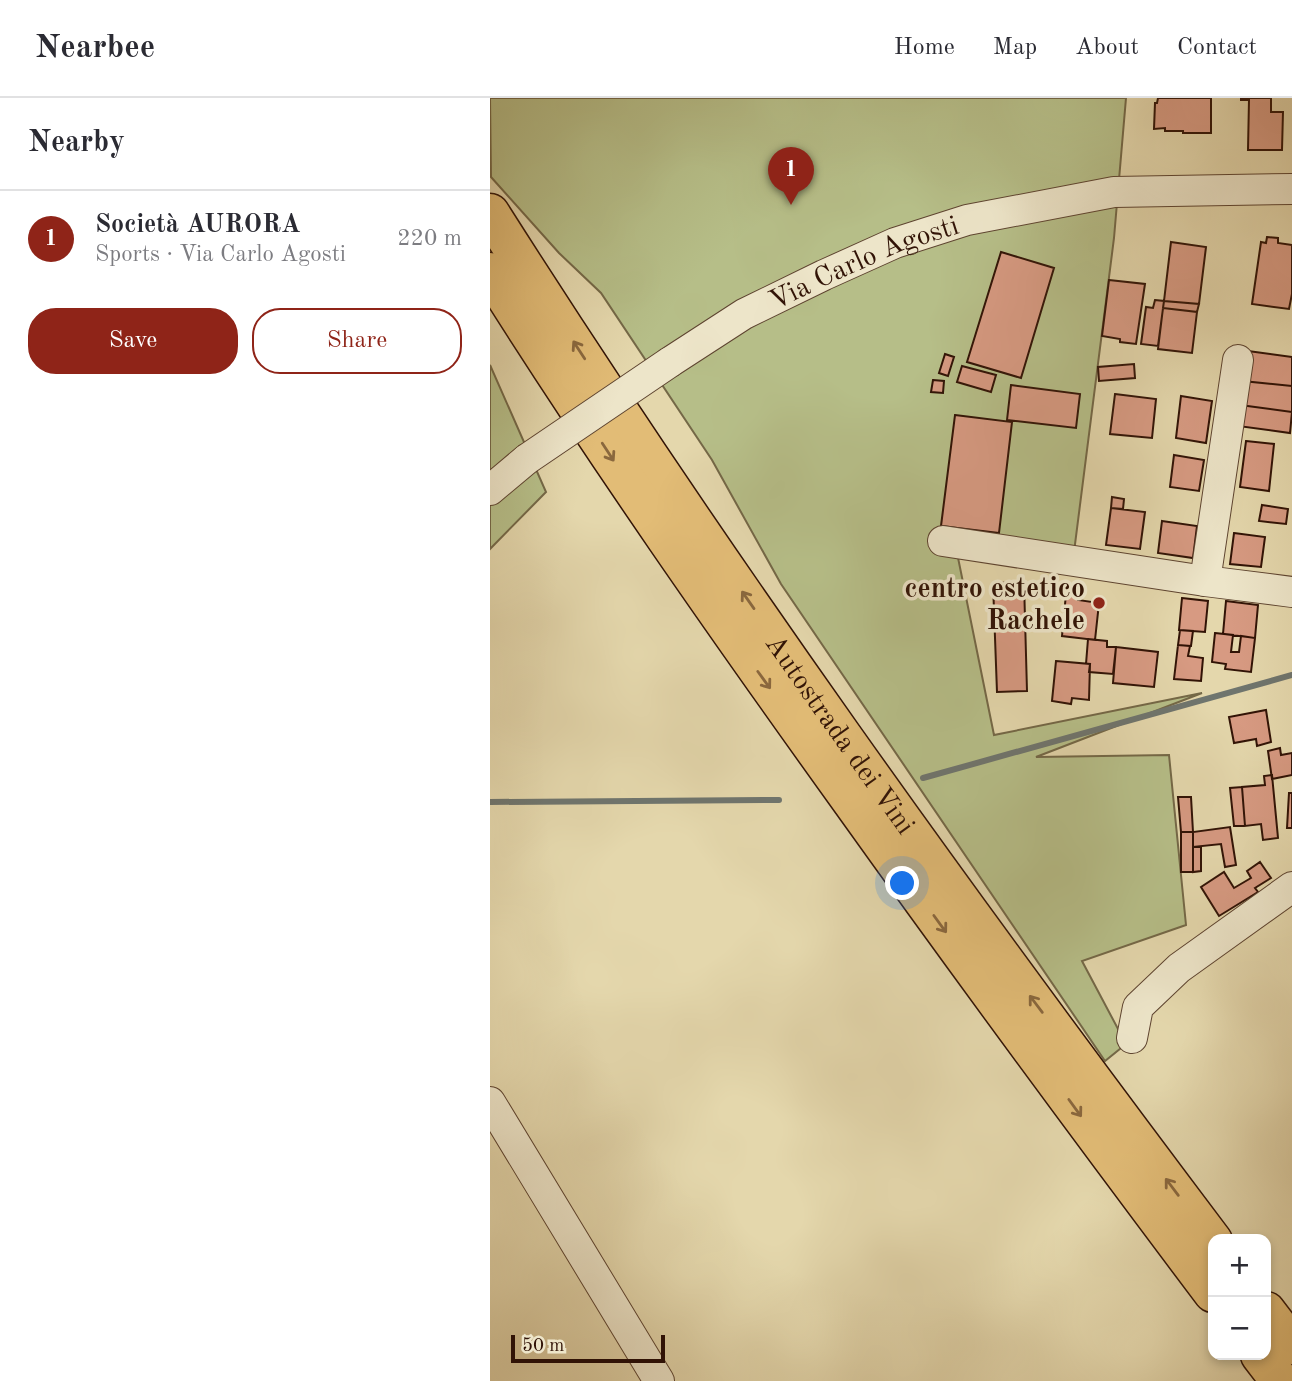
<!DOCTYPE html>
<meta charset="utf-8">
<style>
:root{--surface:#fff;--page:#f7f7f7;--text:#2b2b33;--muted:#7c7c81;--line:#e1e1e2;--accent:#8f2418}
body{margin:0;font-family:"Old Standard TT",serif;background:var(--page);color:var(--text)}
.controls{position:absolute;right:21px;bottom:21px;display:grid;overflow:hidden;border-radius:14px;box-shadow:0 4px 10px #0003}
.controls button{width:63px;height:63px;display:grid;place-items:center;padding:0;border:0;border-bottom:2px solid var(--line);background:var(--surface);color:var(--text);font:35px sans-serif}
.scale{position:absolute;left:21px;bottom:18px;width:154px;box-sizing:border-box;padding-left:7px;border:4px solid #311306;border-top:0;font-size:19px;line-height:24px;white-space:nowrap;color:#311306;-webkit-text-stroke:5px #ede5c9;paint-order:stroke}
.you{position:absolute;left:413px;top:786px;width:24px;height:24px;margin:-18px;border:5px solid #fff;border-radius:50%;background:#1a73e8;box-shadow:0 0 0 10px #1a73e833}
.badge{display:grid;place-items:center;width:46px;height:46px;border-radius:50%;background:var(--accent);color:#fff;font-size:23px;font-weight:700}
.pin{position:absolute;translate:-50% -58px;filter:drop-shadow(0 2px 4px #0008)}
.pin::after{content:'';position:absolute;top:37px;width:24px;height:21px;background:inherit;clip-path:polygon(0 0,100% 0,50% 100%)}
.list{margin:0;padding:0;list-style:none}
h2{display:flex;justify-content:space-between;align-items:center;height:91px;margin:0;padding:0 28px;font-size:30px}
h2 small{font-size:23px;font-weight:400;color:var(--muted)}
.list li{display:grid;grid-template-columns:46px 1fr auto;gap:21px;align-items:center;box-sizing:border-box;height:98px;padding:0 28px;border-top:2px solid var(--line)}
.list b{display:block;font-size:26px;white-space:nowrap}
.list p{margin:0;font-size:23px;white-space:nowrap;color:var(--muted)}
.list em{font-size:23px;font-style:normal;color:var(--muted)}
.actions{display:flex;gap:14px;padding:21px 28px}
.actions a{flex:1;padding:16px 0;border:2px solid var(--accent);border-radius:28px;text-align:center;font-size:24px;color:var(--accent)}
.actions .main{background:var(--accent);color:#fff}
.map{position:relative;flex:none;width:802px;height:1283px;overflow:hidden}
header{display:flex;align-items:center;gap:42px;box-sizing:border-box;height:98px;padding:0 35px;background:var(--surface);border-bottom:2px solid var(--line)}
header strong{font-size:33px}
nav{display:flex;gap:38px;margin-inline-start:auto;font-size:24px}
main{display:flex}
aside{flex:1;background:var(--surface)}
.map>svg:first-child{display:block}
.green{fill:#b6be88;stroke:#746847;stroke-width:2}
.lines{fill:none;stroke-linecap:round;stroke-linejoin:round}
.stream{stroke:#6f756e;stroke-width:6}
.building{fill:#d79a82;stroke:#311306;stroke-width:2}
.minor-casing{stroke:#5e4430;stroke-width:32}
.highway-casing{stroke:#311306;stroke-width:41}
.minor{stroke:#ede5c9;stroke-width:30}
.highway{stroke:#e2bc76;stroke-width:38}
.minor-bridge-casing{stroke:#5e4430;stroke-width:32;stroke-linecap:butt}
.minor-bridge{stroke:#ede5c9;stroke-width:30}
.oneway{stroke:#8a683e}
.poi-dot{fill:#8f2418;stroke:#ede5c9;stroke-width:2.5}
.labels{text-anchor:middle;stroke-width:7;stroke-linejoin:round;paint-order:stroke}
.street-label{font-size:28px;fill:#311306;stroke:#ede5c9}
.poi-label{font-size:28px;font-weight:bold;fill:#311306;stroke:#ede5c9;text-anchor:end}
</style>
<header>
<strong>Nearbee</strong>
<nav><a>Home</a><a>Map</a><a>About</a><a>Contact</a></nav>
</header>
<main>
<aside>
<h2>Nearby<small></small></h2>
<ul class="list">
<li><span class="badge">1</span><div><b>Società AURORA</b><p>Sports · Via Carlo Agosti</p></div><em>220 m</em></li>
</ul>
<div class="actions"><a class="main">Save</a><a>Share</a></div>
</aside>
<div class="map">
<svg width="802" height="1283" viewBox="0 0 802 1283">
<rect width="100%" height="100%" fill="#e4d7ac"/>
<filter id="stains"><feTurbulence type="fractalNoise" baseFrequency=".00286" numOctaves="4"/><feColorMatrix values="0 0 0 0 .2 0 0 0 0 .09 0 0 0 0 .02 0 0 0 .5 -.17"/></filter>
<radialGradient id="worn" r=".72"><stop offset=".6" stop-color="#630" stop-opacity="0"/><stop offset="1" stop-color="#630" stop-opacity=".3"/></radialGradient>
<!-- green -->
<path class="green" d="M0,0h636l-12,140 -41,322 -119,-22 40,197 208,-42 -166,64 133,-2 17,170 -104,36 44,83 -21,17 -324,-477 -69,-124 -111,-167 -42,-40 -68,-76z
M0,267l56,127 -56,57z"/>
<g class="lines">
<!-- stream -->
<path class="stream" d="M433,680l369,-103
M0,704l289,-2"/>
</g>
<!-- building -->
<path class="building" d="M668,0h53v35h-28v-2h-18v-3l-11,1 1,-26h2z
M751,0h30v14h12l-1,38h-34l1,-50h-8z
M777,139l11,1v5l14,2v49l-3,15 -37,-5 9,-62 5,1z
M681,144l35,5 -7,57 -35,-3z
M511,154l53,16 -33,110 -54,-16z
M619,182l36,4 -9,60 -16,-2v-3l-18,-3z
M665,202l9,1 -6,45 -17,-2 5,-37 7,1z
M674,203l35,3 -2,8 -34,-4z
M673,210l34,4 -5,41 -34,-4z
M758,253l44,6v29l-49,-5z
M455,256l9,3 -6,19 -9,-3z
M644,266l1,14 -36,3 -1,-14z
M472,268l34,9 -5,17 -34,-10z
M443,282l11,1 -1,12 -12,-1z
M753,283l49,5v26l-52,-7z
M521,287l69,9 -4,34 -69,-8z
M625,296l41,5 -4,39 -42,-4z
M691,298l31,5 -6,42 -30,-5z
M750,307l52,7 -2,21 -52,-7z
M465,317l57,7 -13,111 -58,-7z
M756,343l28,3 -5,47 -29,-4z
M684,357l30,5 -5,31 -29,-4z
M622,399l12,2 -1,10 -12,-1z
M772,407l26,4 -2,15 -27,-3z
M621,410l34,4 -5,37 -34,-4z
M672,423l35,5 -4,32 -35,-5z
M744,435l31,4 -4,30 -31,-3z
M534,484l3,109 -30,1 -4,-109z
M576,496l12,2v4l21,3 -4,37 -33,-4z
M692,500l26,3 -3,31 -26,-2z
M736,503l32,4 -3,33 -32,-4z
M690,532l13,1 -2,15 -13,-1z
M725,535l18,2 -2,17h8l2,-16 14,2 -4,34 -26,-3 1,-5 -14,-2z
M598,541l19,2v6h9l-3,27 -24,-2 1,-8h-4z
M688,547l12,1 -2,10 15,2 -2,23 -27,-2z
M626,549l42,5 -4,35 -41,-4z
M566,563l34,3 -1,36 -17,-2 -1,6 -19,-3z
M776,612l5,32 -14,4 -1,-7 -22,4 -5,-26z
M790,650l1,7 11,-2v22l-20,4 -4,-28z
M782,677l6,63 -15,2 -2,-16 -16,2 -3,-39 23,-2 -1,-9z
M752,689l3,39h-11l-4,-38z
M799,695h3v35h-5z
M688,699h13l2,35h-12z
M740,729l6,38 -11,2 -4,-23 -28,3v-15z
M691,734h12v40h-12z
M703,749h8v24l-8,1z
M770,764l11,16 -16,10 3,4 -39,24 -18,-29 23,-15 10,16 17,-10 -4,-7z"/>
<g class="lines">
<!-- minor casing -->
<g class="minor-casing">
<g id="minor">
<path id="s1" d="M180,264l74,-48 80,-39 71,-32 72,-23 147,-28 178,-3"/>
<path d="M0,392l37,-31"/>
<path d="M453,443l262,40 87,11"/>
<path d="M715,483l33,-221"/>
<path d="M642,940l6,-31 41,-39 113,-81"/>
<path d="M0,1004l169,279"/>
</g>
</g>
<!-- highway casing -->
<g class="highway-casing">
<g id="highway">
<path id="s2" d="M0,115c225,354 471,694 723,1028"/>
<path d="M0,174c114,181 237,356 362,530 118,165 239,329 361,491"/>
<path d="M776,1213l26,34"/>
<path d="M770,1257l20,26"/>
</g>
</g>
<!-- minor -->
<use href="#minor" class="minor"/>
<!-- highway -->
<use href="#highway" class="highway"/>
<!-- minor-bridge casing -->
<g class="minor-bridge-casing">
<path id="minor-bridge" d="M37,361l143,-97"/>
</g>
<!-- minor-bridge -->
<use href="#minor-bridge" class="minor-bridge"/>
</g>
<!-- one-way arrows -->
<defs><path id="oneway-shaft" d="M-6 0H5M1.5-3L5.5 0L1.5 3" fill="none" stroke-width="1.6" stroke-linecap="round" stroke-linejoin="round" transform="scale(1.75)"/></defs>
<g class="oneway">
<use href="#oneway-shaft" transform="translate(89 252) rotate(-123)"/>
<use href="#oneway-shaft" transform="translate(118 354) rotate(57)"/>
<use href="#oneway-shaft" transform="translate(258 502) rotate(-125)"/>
<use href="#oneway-shaft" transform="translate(274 582) rotate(54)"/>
<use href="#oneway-shaft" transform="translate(450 826) rotate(54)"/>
<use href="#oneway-shaft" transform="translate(546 906) rotate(-127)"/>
<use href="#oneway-shaft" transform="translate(585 1010) rotate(54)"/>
<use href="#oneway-shaft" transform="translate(682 1089) rotate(-127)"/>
</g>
<!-- markers -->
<circle class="poi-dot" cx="609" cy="505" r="7"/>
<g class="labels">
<!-- street labels -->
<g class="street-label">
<text dy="10" stroke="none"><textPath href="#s1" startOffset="219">Via Carlo Agosti</textPath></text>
<text dy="10" stroke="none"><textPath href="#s2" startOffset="628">Autostrada dei Vini</textPath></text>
</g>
<!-- poi labels -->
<g class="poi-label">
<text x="595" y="499">centro estetico<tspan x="595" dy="32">Rachele</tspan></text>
</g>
</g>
<rect width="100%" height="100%" filter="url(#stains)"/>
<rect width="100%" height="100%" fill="url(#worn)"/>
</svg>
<div class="controls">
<button>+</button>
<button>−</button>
</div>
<div class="scale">50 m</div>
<div class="you"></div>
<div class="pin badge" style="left:301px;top:107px">1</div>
</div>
</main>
